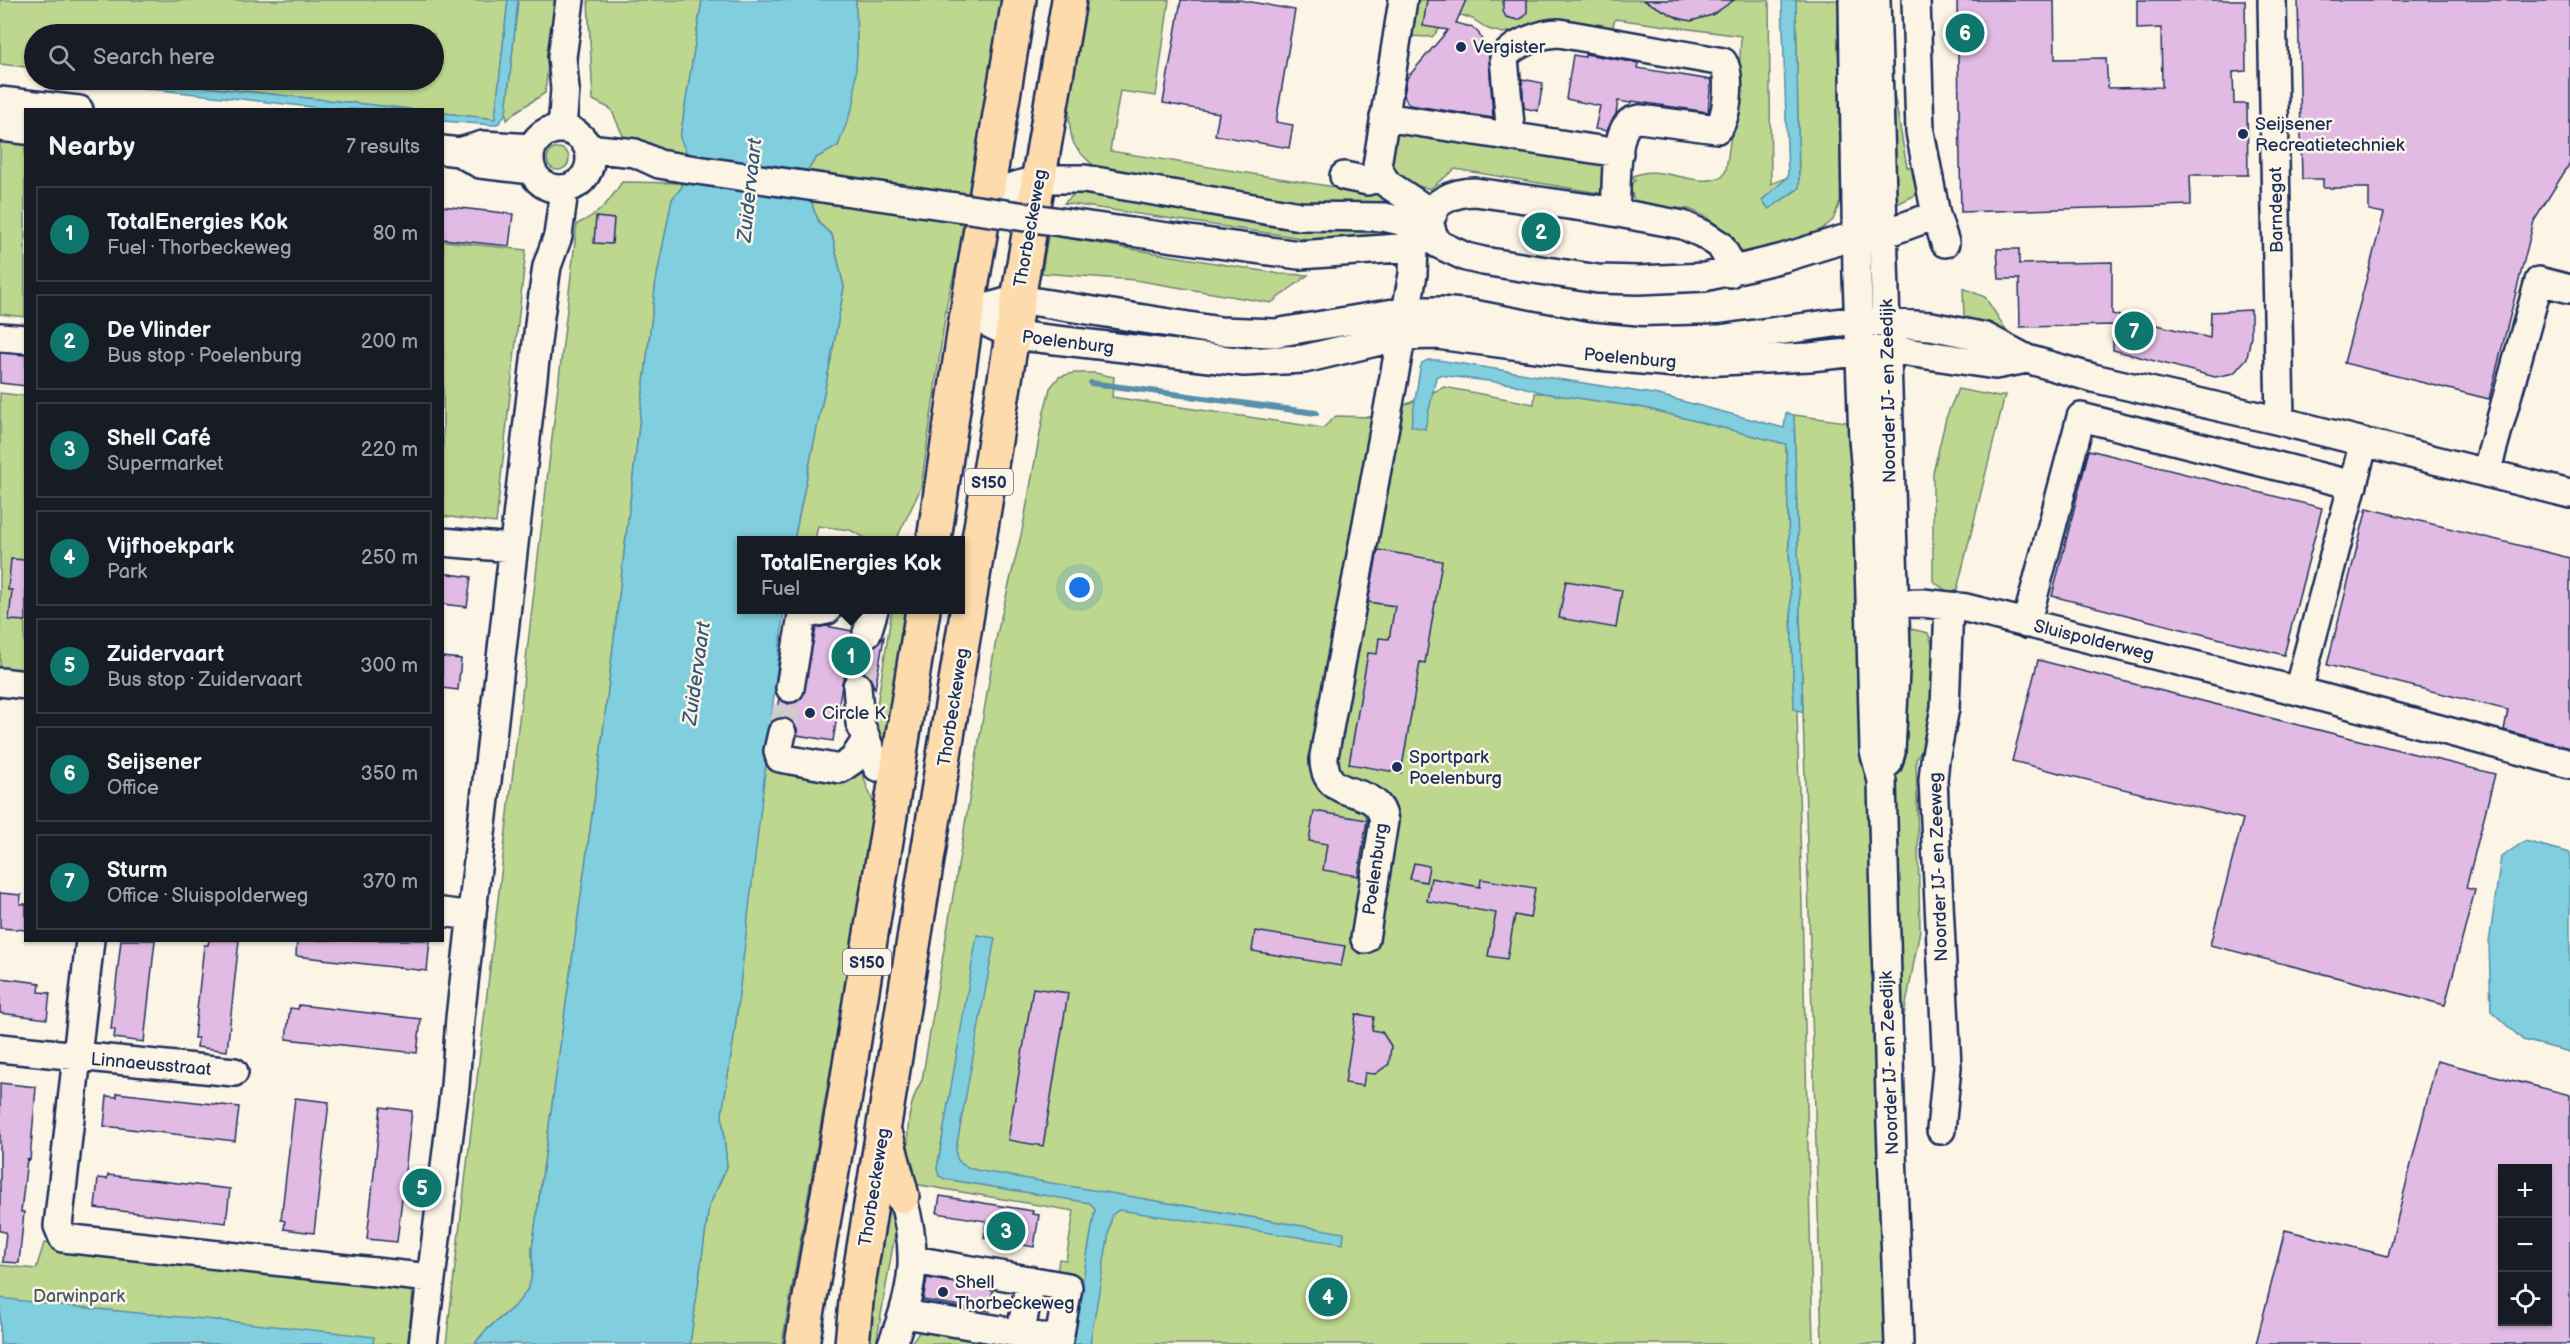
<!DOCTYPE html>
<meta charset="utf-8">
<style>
:root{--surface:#171b24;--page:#20242c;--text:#f1f3f6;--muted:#9ea1a6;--line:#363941;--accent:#0f766e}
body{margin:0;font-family:"Balsamiq Sans",sans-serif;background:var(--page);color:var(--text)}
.controls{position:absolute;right:18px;bottom:18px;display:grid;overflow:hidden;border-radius:0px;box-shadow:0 2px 4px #0004}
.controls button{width:54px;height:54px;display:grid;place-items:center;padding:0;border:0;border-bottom:2px solid var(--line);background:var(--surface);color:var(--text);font:30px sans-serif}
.you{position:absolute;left:1080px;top:588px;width:21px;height:21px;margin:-15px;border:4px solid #fff;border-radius:50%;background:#1a73e8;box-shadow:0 0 0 9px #1a73e833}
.badge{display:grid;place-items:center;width:39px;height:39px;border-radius:50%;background:var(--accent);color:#fff;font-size:20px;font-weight:700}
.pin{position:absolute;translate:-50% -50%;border:3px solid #fff;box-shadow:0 2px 6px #0006}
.popup{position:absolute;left:737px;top:536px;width:228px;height:78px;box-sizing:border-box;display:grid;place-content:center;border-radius:0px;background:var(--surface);filter:drop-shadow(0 2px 4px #0005);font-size:20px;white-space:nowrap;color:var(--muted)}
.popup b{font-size:22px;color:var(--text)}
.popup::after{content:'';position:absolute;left:50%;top:100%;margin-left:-12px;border:12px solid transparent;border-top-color:var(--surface)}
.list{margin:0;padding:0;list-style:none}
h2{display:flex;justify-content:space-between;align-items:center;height:78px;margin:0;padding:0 24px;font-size:26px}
h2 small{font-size:20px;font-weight:400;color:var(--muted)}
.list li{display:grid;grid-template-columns:39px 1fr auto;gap:18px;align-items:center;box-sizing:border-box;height:96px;margin:0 12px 12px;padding:0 12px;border:2px solid var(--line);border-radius:0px}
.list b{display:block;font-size:22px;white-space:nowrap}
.list p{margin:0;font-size:20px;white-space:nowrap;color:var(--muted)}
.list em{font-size:20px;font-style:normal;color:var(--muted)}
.icon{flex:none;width:33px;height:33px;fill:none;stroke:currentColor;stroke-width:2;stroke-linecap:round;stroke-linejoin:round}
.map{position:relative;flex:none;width:2570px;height:1344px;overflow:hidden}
.search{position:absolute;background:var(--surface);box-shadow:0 2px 4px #0004;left:24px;top:24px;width:420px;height:66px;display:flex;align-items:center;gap:15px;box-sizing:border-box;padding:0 21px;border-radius:33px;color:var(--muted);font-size:22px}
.panel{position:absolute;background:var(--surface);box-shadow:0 2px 4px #0004;left:24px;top:108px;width:420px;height:834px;border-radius:0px}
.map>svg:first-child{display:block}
.green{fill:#bed78e;stroke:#6c8376;stroke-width:1.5}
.water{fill:#81cfde;stroke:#588fab;stroke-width:1.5}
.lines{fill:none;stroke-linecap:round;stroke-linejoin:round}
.stream{stroke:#588fab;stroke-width:6}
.building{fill:#e2bbe4;stroke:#1b2f5e;stroke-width:1.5;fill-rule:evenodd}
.minor-tunnel{stroke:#cfcdca;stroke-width:27;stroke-dasharray:27 14;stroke-linecap:butt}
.minor-casing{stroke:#1b2f5e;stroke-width:32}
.major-casing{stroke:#1b2f5e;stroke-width:38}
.minor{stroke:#fcf5e5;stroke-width:27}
.major{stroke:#fedbac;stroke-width:33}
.minor-bridge-casing{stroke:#1b2f5e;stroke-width:32;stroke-linecap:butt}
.minor-bridge{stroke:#fcf5e5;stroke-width:27}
.poi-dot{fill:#1b2f5e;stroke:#fcf5e5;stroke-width:2}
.labels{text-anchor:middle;stroke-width:5;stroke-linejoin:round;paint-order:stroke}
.shield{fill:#fcf5e5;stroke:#5e6a86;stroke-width:1.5}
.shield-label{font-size:16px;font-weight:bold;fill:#1b2f5e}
.poi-label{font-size:18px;fill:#1b2f5e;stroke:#fcf5e5;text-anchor:start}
.street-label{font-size:18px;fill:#1b2f5e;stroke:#fcf5e5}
.park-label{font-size:18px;fill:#44596a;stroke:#fcf5e5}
.water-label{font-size:20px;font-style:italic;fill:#34577e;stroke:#fcf5e5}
</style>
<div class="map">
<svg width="2570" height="1344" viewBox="0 0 2570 1344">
<rect width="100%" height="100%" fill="#fcf5e5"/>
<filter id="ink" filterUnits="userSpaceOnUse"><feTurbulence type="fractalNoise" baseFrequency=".0167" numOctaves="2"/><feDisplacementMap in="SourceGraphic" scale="12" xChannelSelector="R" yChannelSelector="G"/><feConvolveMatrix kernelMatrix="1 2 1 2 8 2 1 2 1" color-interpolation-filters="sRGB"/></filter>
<g filter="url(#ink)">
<!-- green -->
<path class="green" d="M0,0h508l-13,119 -52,-6 -1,-3 -32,-1 -269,-29h293v-46h-400v34l-34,-4z
M518,0h37l-10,93 -28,18 -10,9 -1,-7z
M588,0h114l-22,138 7,15 -1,4 -57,-8 -18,-40 -18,-9z
M856,0h154l-34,184 -29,119 -26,185 -25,52h-27l-19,-10 -32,-4 -3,14h-21l39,-191 11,-62 -12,-52 -12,-11 -7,-16 -6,-37 9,-13 22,-12 19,-95z
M1086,0h83l-13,96 -36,-5 -10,60 249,40 10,-4 43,24 -92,-3 -224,-40c-7,-7 -18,-16 -22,-24 -14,-34 6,-107 12,-144z
M1413,0h356l2,184 17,-7 -26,23 7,9 30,-21 -3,-188h45l-3,27 3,172 -8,21 -22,18 -76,16 -28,-37 -18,-8 -45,-3 -10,-6 -5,-15 6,-4 -4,-4c30,-16 64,14 92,-1l3,-6 13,-92 2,-42 -126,-17 -4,13 -57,-9 -51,10 -15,-4 -15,-10 -12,-4 -15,7 -14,15 -26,-1z
M1880,0h11l2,88 14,79 10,2 5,23 -29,14z
M1393,133l209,27 11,20 -14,13 -144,-24 -25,20 -32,-8 -8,-14z
M0,137l25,2v178l-25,-3z
M547 159a11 11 0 1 1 22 0a11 11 0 1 1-22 0Z
M622,182l60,1v4l-10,12 -16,82 -56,477 -68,491c0,11 2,27 -3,37 -11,25 -40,35 -54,58h-29l131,-1120c24,-11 31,-21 45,-42z
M1088,189l316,38 -5,10 -12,-3 -79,5 -244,-36 9,-8z
M1048,235l232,39 28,1 -37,28 -136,-23 -93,-7z
M443,241l83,9 -30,273 -53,-7z
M1963,288l22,9 25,39 -46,-17z
M1073,373h22l19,4 -2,20 211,31 13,-12 36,1v3l72,-33 90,17 1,-11h9l101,15 141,36 8,265 3,1 16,634h-736l30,-144 -159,-30 44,-232 -14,-3 -41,234 8,10 145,23 5,8 -23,134h-9l-6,-71 2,-14 7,1 8,-49 -160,-27c-8,-36 -11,-72 8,-104l75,-446 25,-103 22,-119 6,-24 9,-11z
M1958,389l41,8 6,-2 -48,195 -9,2 -15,-11v-108l13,-55z
M0,393l25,3v277l-25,-3z
M1794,415l52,7 11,-1 30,923h-65z
M892,610h20l-26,149 -13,-28z
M1907,628l21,5c17,38 9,92 -12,127l4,170 -22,117 -6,-262z
M858,763l17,44 -8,55 -85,482h-92l19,-138 18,-40 -5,-52 12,-77 31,-273 72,13z
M891,1197l5,31 -20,116h-16l25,-145z
M44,1243l170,22 196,20 3,6 -5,53h-408v-79l36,4z
M921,1330l122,14h-133z"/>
<!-- water -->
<path class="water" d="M508,0h10l-12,113 -7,10 -5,2 -51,-4v-8l52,6z
M702,0h154l1,51 -3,52 -16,43 -22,12 -9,13 6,37 7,16 12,11 12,52 -11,62 -39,191h-52v70h42l-50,427 -12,77 5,53 -18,39 -19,138h-215c14,-23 43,-33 54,-58 5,-10 3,-26 3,-37l68,-491 56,-477 16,-82 10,-12 5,-34 -7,-15z
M1782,0h14l3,188 -30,21 -7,-9 26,-23z
M71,80h70l269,29h-81z
M1428,360h10l221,35 125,33 2,-15 8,2 9,297 -9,-3 -8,-265 -141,-36 -101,-15 -32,-9 -72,-9 -4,2 -11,52 -14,-3 9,-57 2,-6z
M2525,841l45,12v199l-47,-12 -32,-29 -2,-68 12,-86z
M977,935l18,3 -39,211c-1,15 8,17 20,21l368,63 -1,11 -224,-34 -7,5 -22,129h-18l23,-134 -5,-7 -145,-24 -6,-3 -2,-7z
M0,1298c124,16 249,23 374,39l-1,7h-373z"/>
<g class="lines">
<!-- stream -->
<path class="stream" d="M1091,383l225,30"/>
</g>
<!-- building -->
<path class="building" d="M1181,0h59l55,10 -19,112 17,3 -4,23 -74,-13 4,-22 -56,-10z
M1427,0h39l-10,23 15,4 7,5 6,12 5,13 4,61 -83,-13 -3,-3 -3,-7 3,-17 41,-48 -25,-4z
M1503,0h24v12l-3,5 -6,3 -12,-3 -3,-6z
M1643,0h91l-22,15 -21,6 -13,-3z
M1957,0h97l1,59 51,-1 2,30 54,-1 -1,-59 -24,1v-29h108l1,71 -13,1 1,32h13l1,71h-58l1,30 -230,7z
M2298,0h272v163l-36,58 -45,178 -145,-36 40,-150 -15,-3v-22h-46v-9h-21z
M1585,54l53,9 -1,5 74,12 -3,32 -76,-11 -1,2 -13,-2 -2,13 -9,17 -12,-2 5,-23 -34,-7 7,-44 12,2z
M1522,79l21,4 -5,28 -14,-3z
M442,206l71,8 -4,32 -67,-7z
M596,217l18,2 -2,25 -18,-1z
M1997,249h22v15l93,-2v52l98,24 1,-26 40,-2v26l-4,22 -13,15 -19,4 -102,-27v-25l-93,2 -1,-48h-20z
M0,353l26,2v31l-26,-3z
M2089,450l233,58 -38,147 -232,-59z
M2367,508l203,50v190l-66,-18 4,-20 -181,-45z
M1378,550l64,11 -17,102 -5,-1 -19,111 -52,-9 19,-111 9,1 2,-16 10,1 6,-33 -27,-4z
M11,559l15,1v61l-17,-1 3,-30h-4z
M442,573l29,4 -4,30 -25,-3z
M1566,581l56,9 -6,38 -57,-10z
M826,626l26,5 3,12 8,5h7l7,-3 7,-8 -9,52 -5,-11 -7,-6 -8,-2 -6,3 -6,6 -10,62 -36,-6v-7l-5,-7 -7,-3 -10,1 4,-21 9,6 8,-2 6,-5 14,-69z
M442,657l19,2 -3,31 -16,-2z
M2038,660l457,114 -29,114 9,2 -30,115 -235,-60 33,-126 -231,-58z
M1314,811l53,9 -9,56 -35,-6 4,-26 -18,-3z
M1414,863l15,3 -3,16 -16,-3z
M1431,878l49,9 1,-8 54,9 -5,30 -15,-3 -8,44 -19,-3 8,-43 -69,-12z
M0,893l21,2 -1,9h6v26l-26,-2z
M1255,931l90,15 -4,20 -89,-15z
M121,940h34l-11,102 -30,-4 1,-9h-4z
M209,940h30l-12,111 -30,-4 1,-9h-4l10,-93h4z
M297,940h133l-3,31 -131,-15z
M0,978l40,5 -1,9 11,1 -3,26 -47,-6z
M1033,988l35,5 -25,153 -35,-6z
M299,1005l122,14 -4,34 -131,-14 4,-31 8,1z
M1356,1014l18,3 -2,13 10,2 9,14 -2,18 -14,10 -10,-1 -2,13 -18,-3z
M2437,1061l133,34v249h-314l29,-114 103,26zM2502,1168h45v154h-45z
M0,1083l36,4 -6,73 -3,-1 -6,53h3l-5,51 -16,-1 3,-30 -6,-1z
M117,1093l122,14 -4,34 -131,-15 3,-30 10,1z
M295,1098l34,4 -15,131 -30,-4 1,-8 -4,-1z
M381,1107l31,4 -15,131 -30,-3z
M108,1175l122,14 -4,34 -131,-15 3,-30 9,1z
M940,1196l93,15 -1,3 7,1 -5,32 -50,-9 2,-17 -49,-8z
M927,1278l66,12 -3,21 -67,-11z"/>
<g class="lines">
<!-- minor-tunnel -->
<path class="minor-tunnel" d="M857,686l10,-53
M782,733l8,-45"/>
<!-- minor casing -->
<g class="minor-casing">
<path id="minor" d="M1403,0l-26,166 9,17 47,31
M1853,0l4,276 6,163 4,45 7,267 8,30 8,316 9,247
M1876,0l20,650 -5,102 -3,11
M1916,0l4,132 16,83 9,28
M2272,0l8,421
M0,101l79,9
M1384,117l235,36
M0,127l26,3
M530 159a30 30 0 1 1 60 0a30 30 0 1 1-60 0Z
M562,129l3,-40 -3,-32 8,-57
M1511,136l-7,-78c8,-14 39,-25 55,-25l164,29c8,11 5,58 -6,67l-77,-10c-5,1 -9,1 -12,5 -14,14 -11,67 -13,87
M588,148l47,5 24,11 24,4
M442,150l17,2 24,-7 48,3
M459,152l21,12 51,6
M1344,176l24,5 12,-6
M986,195l53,-16h45l216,37 84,1 47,11
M1131,232l168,23 115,-8
M1730,273l-3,-16 -7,-12 -17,-11 -20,-9 -86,-16 -122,-17c-19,0 -49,10 -45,34 2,7 5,13 8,18l28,13 17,4 115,18 41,1 66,-3 78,-19 74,-23 26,-1 53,-19
M967,313l51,-14 202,32 55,2 131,-22h34l33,3 115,22 53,5 78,-2 130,-18 82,5 54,11 42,22 66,19 187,43 290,73
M967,313l46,22 231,27 60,-3 97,-23 36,-1 160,21 79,7 134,-6 77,-8 108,16 32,-6
M0,337l26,2
M2486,473l53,-192 31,8
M442,542l71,6
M1877,604l46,-1 43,5 332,83 272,73
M2026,624l55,-207 272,68
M867,633l7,-23
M0,682l26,3
M857,686l3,37 17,44
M790,688l12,-73 25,-5
M2298,691l66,-249
M782,733l-4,18 2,7 60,11 13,-9 13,-20
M442,912l30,4
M1365,939l19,-118c-6,-42 -62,-14 -60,-65l89,-482 1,-27 17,-19
M90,940l-32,286 5,12 367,40
M0,1048l234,24
M1941,1130l6,-63 -14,-287 2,-20 10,-52 4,-102
M904,1314l155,26 9,-53 -154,-27
M1021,1333l9,-53
M423,1344l32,-258 5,-68 80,-702 7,-50 11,-30 6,-46
M892,1344c22,-55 27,-91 10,-148"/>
</g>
<!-- major casing -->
<g class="major-casing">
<path id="major" d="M934,540l33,-227 52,-313
M887,1139l15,57
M802,1344l42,-242 79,-492
M852,1344l5,-53 161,-992 51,-299"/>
</g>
<!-- minor -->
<use href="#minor" class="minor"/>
<!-- major -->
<use href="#major" class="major"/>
<!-- minor-bridge casing -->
<g class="minor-bridge-casing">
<path id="minor-bridge" d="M683,168l448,64"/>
</g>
<!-- minor-bridge -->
<use href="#minor-bridge" class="minor-bridge"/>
</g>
</g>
<!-- markers -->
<g class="poi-dot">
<circle cx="1461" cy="47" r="6"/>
<circle cx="2243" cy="134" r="6"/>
<circle cx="810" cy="713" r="6"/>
<circle cx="1397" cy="767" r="6"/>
<circle cx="943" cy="1292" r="6"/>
</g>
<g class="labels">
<!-- shield labels -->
<g class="shield">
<rect x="965" y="469" width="48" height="26" rx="4.5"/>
<rect x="843" y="949" width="48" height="26" rx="4.5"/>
</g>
<g class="shield-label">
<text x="989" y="488">S150</text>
<text x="867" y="968">S150</text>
</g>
<!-- poi labels -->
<g class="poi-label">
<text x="1473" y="53">Vergister</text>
<text x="2255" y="130">Seijsener<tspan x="2255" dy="21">Recreatietechniek</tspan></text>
<text x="822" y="719">Circle K</text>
<text x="1409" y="763">Sportpark<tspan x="1409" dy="21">Poelenburg</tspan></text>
<text x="955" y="1288">Shell<tspan x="955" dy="21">Thorbeckeweg</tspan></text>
</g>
<!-- street labels -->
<g class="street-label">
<text transform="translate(2276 210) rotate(-91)" y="6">Barndegat</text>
<text transform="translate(1030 228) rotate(-80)" y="6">Thorbeckeweg</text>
<text transform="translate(1068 342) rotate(7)" y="6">Poelenburg</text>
<text transform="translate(1630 358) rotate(5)" y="6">Poelenburg</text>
<text transform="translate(1888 391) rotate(-91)" y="6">Noorder IJ- en Zeedijk</text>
<text transform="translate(2094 640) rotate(14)" y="6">Sluispolderweg</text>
<text transform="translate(953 707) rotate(-81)" y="6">Thorbeckeweg</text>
<text transform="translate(1938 867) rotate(-92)" y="6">Noorder IJ- en Zeeweg</text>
<text transform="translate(1375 869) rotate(-82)" y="6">Poelenburg</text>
<text transform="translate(1889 1063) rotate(-92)" y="6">Noorder IJ- en Zeedijk</text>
<text transform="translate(151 1064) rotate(5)" y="6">Linnaeusstraat</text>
<text transform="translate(874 1187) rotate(-81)" y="6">Thorbeckeweg</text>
</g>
<!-- park labels -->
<g class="park-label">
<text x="79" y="1302">Darwinpark</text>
</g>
<!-- water labels -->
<g class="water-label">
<text transform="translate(749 190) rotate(-84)" y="7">Zuidervaart</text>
<text transform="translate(696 673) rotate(-82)" y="7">Zuidervaart</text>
</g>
</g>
</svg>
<div class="controls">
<button>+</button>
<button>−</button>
<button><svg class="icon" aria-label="locate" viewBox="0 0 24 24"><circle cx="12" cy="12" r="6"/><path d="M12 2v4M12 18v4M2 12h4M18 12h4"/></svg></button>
</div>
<div class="you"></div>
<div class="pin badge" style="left:851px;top:656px">1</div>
<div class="popup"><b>TotalEnergies Kok</b>Fuel</div>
<div class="pin badge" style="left:1541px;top:232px">2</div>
<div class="pin badge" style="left:1006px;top:1231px">3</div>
<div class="pin badge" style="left:1328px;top:1297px">4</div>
<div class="pin badge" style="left:422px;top:1188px">5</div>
<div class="pin badge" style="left:1965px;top:33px">6</div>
<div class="pin badge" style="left:2134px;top:331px">7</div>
<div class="search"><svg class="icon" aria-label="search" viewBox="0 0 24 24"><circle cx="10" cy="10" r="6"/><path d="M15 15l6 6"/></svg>Search here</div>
<section class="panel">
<h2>Nearby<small>7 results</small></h2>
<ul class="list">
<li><span class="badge">1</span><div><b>TotalEnergies Kok</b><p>Fuel · Thorbeckeweg</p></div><em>80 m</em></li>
<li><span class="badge">2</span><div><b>De Vlinder</b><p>Bus stop · Poelenburg</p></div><em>200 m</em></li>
<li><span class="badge">3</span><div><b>Shell Café</b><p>Supermarket</p></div><em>220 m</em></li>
<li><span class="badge">4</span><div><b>Vijfhoekpark</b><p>Park</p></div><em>250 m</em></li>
<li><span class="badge">5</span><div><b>Zuidervaart</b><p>Bus stop · Zuidervaart</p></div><em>300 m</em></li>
<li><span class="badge">6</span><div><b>Seijsener</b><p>Office</p></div><em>350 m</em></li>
<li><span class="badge">7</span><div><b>Sturm</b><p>Office · Sluispolderweg</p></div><em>370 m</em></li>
</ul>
</section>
</div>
